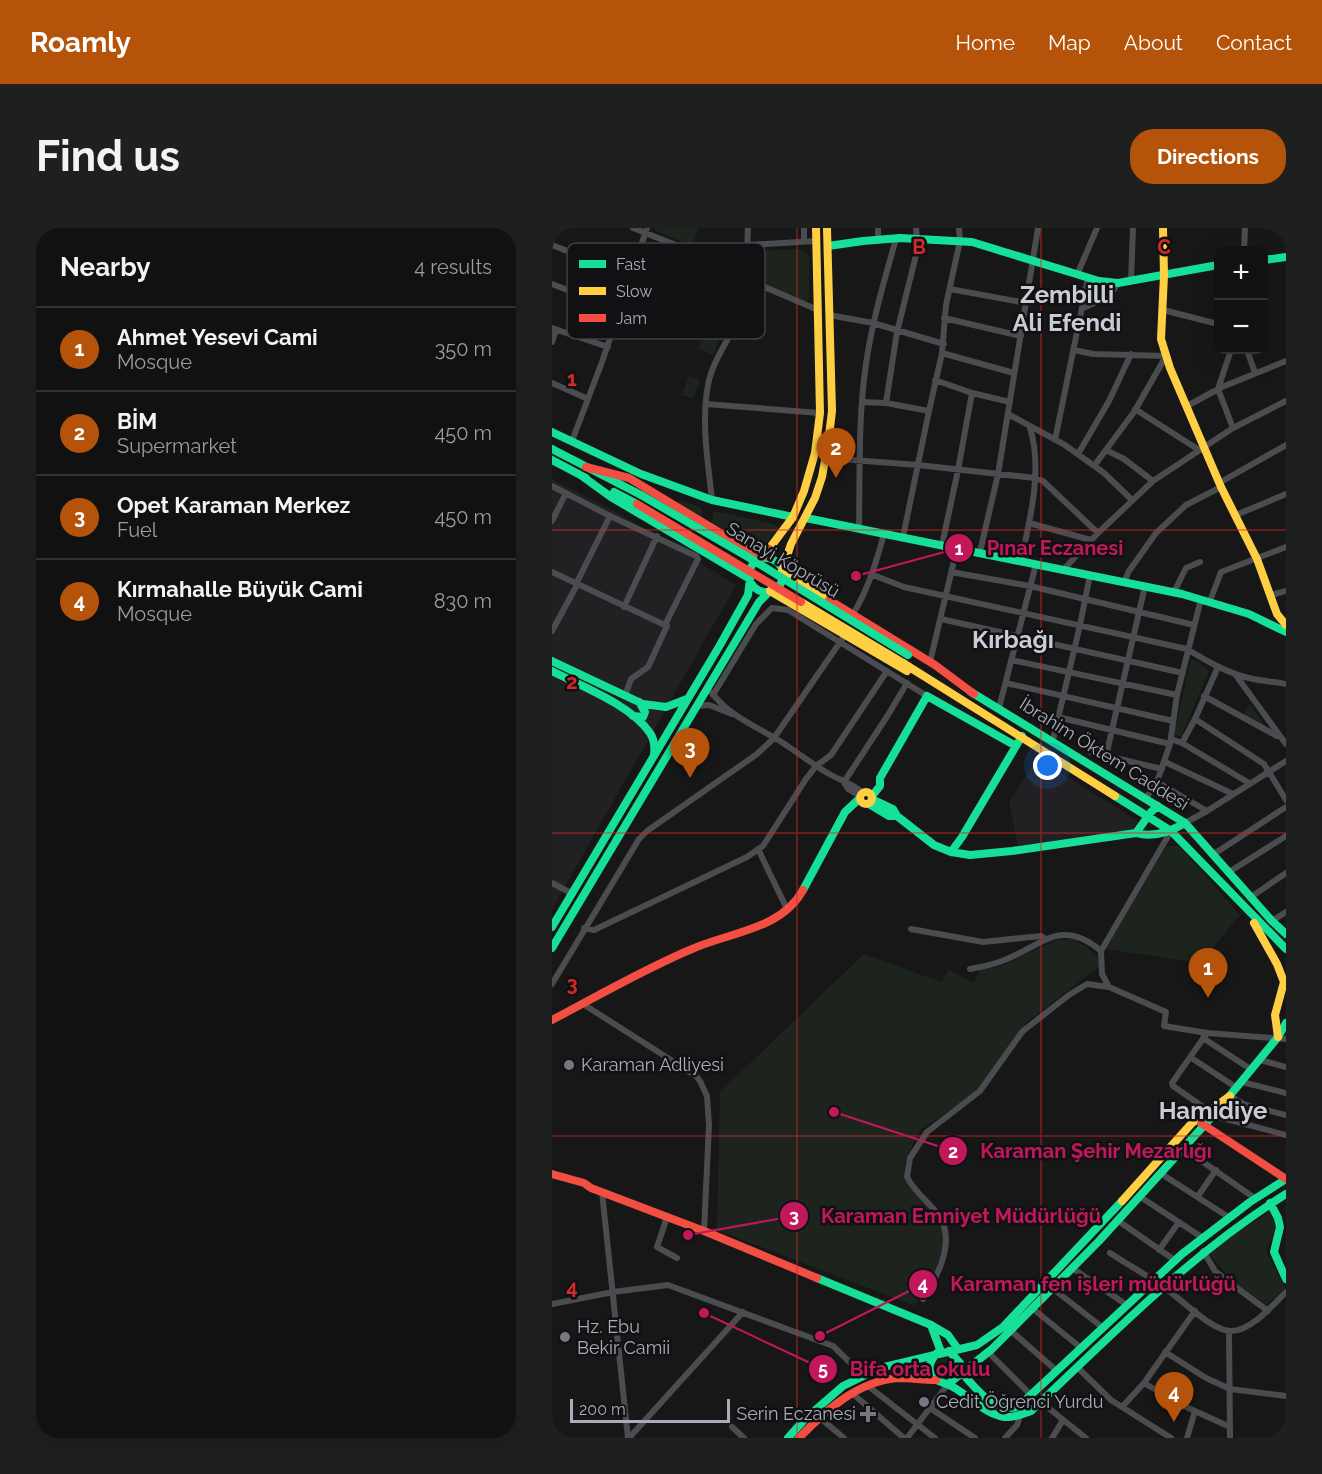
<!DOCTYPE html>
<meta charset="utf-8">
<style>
:root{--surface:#111;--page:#1e1f1f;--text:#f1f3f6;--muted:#9c9d9f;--line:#303131;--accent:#b45309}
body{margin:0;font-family:Raleway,sans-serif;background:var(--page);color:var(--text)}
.controls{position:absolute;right:18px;top:18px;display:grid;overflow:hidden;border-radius:12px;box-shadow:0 6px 24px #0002}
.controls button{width:54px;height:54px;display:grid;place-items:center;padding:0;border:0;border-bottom:2px solid var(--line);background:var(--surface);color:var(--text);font:30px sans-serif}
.scale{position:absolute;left:18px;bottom:15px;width:160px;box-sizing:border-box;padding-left:6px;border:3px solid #a8adb8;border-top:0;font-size:16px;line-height:21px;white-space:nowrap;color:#a8adb8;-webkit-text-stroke:4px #111113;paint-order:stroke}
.you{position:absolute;left:496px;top:538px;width:21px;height:21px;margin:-15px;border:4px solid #fff;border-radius:50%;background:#1a73e8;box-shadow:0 0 0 9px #1a73e833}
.badge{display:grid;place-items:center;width:39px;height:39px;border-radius:50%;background:var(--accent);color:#fff;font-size:20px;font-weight:700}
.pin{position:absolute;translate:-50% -50px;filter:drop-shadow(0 2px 3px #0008)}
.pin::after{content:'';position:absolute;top:32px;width:21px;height:18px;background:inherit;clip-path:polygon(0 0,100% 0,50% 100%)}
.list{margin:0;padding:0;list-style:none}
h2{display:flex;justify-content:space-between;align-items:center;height:78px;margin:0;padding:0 24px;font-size:26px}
h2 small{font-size:20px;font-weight:400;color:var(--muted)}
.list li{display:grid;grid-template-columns:39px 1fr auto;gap:18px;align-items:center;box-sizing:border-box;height:84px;padding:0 24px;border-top:2px solid var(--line)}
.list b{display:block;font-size:22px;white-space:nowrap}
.list p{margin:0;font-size:20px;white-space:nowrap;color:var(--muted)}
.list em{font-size:20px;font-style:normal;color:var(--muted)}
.map{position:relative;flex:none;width:734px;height:1210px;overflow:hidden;border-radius:24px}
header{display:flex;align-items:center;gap:36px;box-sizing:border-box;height:84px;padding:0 30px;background:var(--accent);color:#fff}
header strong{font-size:28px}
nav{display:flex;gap:33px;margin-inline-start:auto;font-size:21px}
.intro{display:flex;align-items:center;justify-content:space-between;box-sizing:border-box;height:144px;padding:0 36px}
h1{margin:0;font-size:42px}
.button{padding:15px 27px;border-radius:24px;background:var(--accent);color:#fff;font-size:21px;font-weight:700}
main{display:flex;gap:36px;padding:0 36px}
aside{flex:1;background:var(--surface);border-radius:24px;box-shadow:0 6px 24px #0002}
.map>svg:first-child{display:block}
.built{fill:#212123}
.green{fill:#1d241e}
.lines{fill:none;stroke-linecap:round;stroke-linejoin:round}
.street{stroke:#4b4c50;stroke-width:6}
.fast{stroke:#16e098;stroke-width:8}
.slow{stroke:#ffcf43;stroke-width:8}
.jam{stroke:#f24e42;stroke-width:8}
.fast-bridge{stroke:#16e098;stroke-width:8}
.slow-bridge{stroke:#ffcf43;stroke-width:8}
.jam-bridge{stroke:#f24e42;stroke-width:8}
.grid{fill:none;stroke:#d62828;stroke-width:1.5;stroke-opacity:0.55}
.poi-dot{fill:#757880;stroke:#111113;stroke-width:2}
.labels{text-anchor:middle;stroke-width:5;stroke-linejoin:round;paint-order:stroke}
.street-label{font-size:18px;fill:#a8adb8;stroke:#111113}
.poi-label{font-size:18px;fill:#a8adb8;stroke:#111113;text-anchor:start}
.district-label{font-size:24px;font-weight:bold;fill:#c9ccd4;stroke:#111113}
.key{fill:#111113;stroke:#3e4045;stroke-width:1.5}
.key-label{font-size:16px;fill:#a8adb8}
.grid-label{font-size:20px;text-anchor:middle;font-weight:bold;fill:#d62828;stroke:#111113;stroke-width:5;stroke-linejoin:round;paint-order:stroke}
.leader{fill:none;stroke:#c2185b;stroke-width:2}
.callout-dot{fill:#c2185b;stroke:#111113;stroke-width:2}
.mark-label{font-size:18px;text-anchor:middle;font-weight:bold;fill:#fff}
.callout-label{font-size:20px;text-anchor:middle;font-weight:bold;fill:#c2185b;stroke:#111113;stroke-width:5;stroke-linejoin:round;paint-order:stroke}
</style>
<header>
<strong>Roamly</strong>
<nav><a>Home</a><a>Map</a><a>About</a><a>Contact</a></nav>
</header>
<div class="intro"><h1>Find us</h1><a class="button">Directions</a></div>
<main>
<aside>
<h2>Nearby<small>4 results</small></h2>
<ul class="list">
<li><span class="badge">1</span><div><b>Ahmet Yesevi Cami</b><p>Mosque</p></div><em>350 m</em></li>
<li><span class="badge">2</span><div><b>BİM</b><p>Supermarket</p></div><em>450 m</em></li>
<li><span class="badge">3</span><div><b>Opet Karaman Merkez</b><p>Fuel</p></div><em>450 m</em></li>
<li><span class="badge">4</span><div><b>Kırmahalle Büyük Cami</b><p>Mosque</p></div><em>830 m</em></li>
</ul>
</aside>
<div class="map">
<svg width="734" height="1210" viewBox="0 0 734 1210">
<rect width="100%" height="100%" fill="#171717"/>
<!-- built -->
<path class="built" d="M0,251l66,34 118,72 -184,324z
M485,530l101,63 -3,13 -117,13 -9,-45z"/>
<!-- green -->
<path class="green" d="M102,0h44l-4,14 -3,3 -35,-14z
M248,21l6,3 3,4v43l-7,4 -6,-1 -44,-24 -2,-22 2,-5z
M159,91l15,7 -13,29 -15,-7z
M137,148l11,4 -7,19 -11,-4z
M127,272l19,6 4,3v6l-2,1 -22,-11z
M162,283l60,13 6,4 -18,19h-9l-41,-24z
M639,431l5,1 13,11 -28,66 -7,-3z
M698,476l16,23 -23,-12z
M627,617l61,70 -40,48 -94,-14 60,-102z
M521,711l14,8 11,10v10l-71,55 -17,28 -32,41 -59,40 -14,31 -1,17 30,36 12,22 -13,41 -18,28 -198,-76 3,-138 144,-138 77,28 8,-12 25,13 6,-14 19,-2 58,-27z
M717,984l8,12 -11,27 19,37 -18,17 -35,-24 -24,-29z
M383 1140a10 10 0 1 1 20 0a10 10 0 1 1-20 0Z"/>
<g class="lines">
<!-- street -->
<path class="street" d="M81,0l113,45
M252,0v13
M326,0v12
M364,0l1,11
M0,17l79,31 106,44
M195,17l69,-4
M692,22l1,-22
M525,47l20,-47
M194,51l72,31
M579,53l2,-53
M0,56l68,26
M398,61l76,14
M531,80l26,-11 9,-14
M611,82l55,14
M277,87l44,8 71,21
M392,90l77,18
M0,100l56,19
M0,114l4,-12
M522,122l19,4 73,2 -32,56 -40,54
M679,122l-13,39 15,39
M695,122l8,23
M390,125l72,20
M383,152l37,13 38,9
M0,155l36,16
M310,174l24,1 43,8
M334,175l11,-71 23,-93
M154,176l114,9
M635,178l35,-19 64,-26
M583,181l64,41
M456,186l57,31 39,28 28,27
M503,212l33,-162
M20,213l30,-79 45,-134
M554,222l18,9 29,22
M526,226l31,-53 22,-47
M274,230l92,7 117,13 8,3 55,52
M667,255l67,-38
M0,258l58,30 86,40 2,3 -33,66
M160,272c-4,-38 -11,-77 -4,-115 5,-26 22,-46 32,-71 10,-26 6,-58 8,-86
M684,287l50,-21
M0,293l14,-28
M477,295l62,17
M307,301c1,-55 -1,-111 7,-165 6,-42 18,-83 30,-125
M351,309l26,-126 13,-58 4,-48 14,-64 -1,-13
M390,317l16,-75 14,-77
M428,324l18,-78 40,-246
M469,333c9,-42 22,-92 9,-133
M512,341l34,-36 55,-52 80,-53 53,-27
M0,344l115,54 -19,41 -17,12 -6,17
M399,344l79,14 164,39
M321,347l31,12 283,62c21,13 42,25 66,30 11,2 22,3 33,5
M572,354l5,-11 27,-38 30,-28 35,-18
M24,356l34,-68
M622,364l12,-24 14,-6
M719,367l15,-4
M658,373l11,-29 65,-25
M72,379l33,-71
M301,386c16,-26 23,-52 31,-80
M389,391l242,54
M0,403l25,-46
M459,432l166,35
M378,434l27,-114
M683,446l51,70
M454,455l167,38
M160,465c16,22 45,34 68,48 17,11 33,24 51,34 11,6 22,9 32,18
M161,467l43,-71 16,-16 16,2 139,86
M652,468l73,40
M144,478l13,-1 23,9
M447,480l37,-144
M506,489l112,27
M643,491l69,45 22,36
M619,511l11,4 67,40
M501,512l27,-115 10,-50
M630,515l13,-24 23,-52
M538,524l72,17
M554,528l39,-170
M613,534l68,32
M292,554l44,-67 19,-32
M292,554l4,7 12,7
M605,554l50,29
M594,570l11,-16 13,-38 7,-49 24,-96
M633,595l22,-12 79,-50
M619,603l-70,120 1,23 7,13 57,25 -2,14 43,7 79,6
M206,621l29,60
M662,626l72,-47
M677,644l57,-36
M0,655l21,11
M699,669l35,-24
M720,693l14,-9
M32,700l10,2 153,-73 16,-11 43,-67 10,-13 15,-11 56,-84
M359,701l72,13 58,-6 5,3
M418,741c10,-2 22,-4 32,-8 39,-14 58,-45 99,-10
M0,756l87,-145 8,-8 110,-77 17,-16 71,-103
M31,776l113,72 4,5 7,15 2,29 -5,106
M655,805l-35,50 1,3 36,25
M651,810l49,32
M638,829l47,31
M708,832l26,7
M690,854l44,11
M678,868l16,9 40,10
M659,887l75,20
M631,920l73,51
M608,945l70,45
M50,964l26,246
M587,968l64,42
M646,968l18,-26
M115,989l-10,30 20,11
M565,992l59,41
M607,1022l20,-28
M651,1023l12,20 10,8 43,32
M558,1025c18,12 37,22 55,35 16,11 46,42 65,43 20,1 43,-26 56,-39
M520,1040l55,37
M500,1060l50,39
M371,1071c15,-23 35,-60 14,-86 -10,-12 -23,-22 -30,-36l3,-19 17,-26 53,-41 42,-59 6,-5 41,-32 18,-11 22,3
M0,1076l61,-12 55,-7 165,61 31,30
M480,1080l49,40
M458,1102l47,41
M677,1103l1,107
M613,1124l41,26 24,11 56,7
M437,1125l43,43
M526,1140l33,32 60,38
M592,1155l40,23 46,21
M316,1158l67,52
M301,1166l51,44
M489,1174l45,36
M570,1179l22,-24 51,-72
M378,1180l45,30
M268,1190l24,20
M180,1199l12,11
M77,1210l114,-126
M355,1210l41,-54
M453,1210l12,-13 3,-9
M500,1210l11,-18
M635,1210l8,-27"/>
<!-- fast -->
<path class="fast" d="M276,18l35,-5 37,-3 72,4 127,39 19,2 100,-18
M712,32l22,-3
M0,204l89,42 71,26 81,17
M0,221l89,46
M0,232l34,18
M30,248l29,21 139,82
M62,264l23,12
M254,290l376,76 67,20 37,18
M197 347a17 17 0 1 1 34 0a17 17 0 1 1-34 0Z
M0,433l91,43 23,3 21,-8
M0,443c29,15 79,34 98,62 4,6 5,14 4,22
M419,464l214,131 87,98 14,13
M81,488l10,1 2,-5 -6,-10
M320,568l8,-10v-8l47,-82 89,50 6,-10
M563,568l56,35 115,118
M320,571l21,10 4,7 37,29 17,7 19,3 42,-4 124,-18c18,5 34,-1 49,-10
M317,576l20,12h8
M584,605l15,-21 7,-6
M399,624l11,-15 54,-91
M251,662l42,-78 15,-14
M0,699l168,-282 28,-50 2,-16
M0,720l207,-346 11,-11
M675,871l51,-62 8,-14
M718,975l8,15 2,9 -6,25 12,27
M265,1050l114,47 17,10 10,14
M379,1097l10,27
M397,1123l11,12 -1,12
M385,1125c-5,6 -10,13 -6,21 4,8 13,8 20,12 18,9 32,27 53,31 9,1 19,-3 27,-6 83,-78 158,-156 255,-217
M410,1145c14,15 33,43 57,33l163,-152 68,-52 36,-23
M396,1156l44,-35 107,-108 120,-132
M0,1209v1
M236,1210l17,-19 38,-33 37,-18 97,-23 26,-18 119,-126"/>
<!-- slow -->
<path class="slow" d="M275,0l5,183 -4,33 -6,33 -7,21 -24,46 -9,27 47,29
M611,0l1,47 -3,64 9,29 51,119 36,72 20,55 9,11
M217,321l24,-32 11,-26 11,-38 5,-40 -4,-185
M218,363l137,80
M351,435l212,133
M308 570a6 6 0 1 1 12 0a6 6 0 1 1-12 0Z
M702,695l23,41 7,18 -9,33 3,22
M570,973l70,-78 38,-27
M733,1210l1,-6"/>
<!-- jam -->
<path class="jam" d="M34,239l43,11 133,80 7,-9
M277,372l106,65 39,29
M0,792c46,-24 92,-51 140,-71 38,-17 89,-19 111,-59
M649,895l85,56
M0,946l32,9 7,5 113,43 113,47
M247,1210c27,-28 59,-57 99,-60 13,0 25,2 38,2"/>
<!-- fast-bridge -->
<path class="fast-bridge" d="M89,267l107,62 160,98"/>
<!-- slow-bridge -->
<path class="slow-bridge" d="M249,374l102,61"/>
<!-- jam-bridge -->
<path class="jam-bridge" d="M85,276l164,98"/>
</g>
<!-- grid -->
<path class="grid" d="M245,0v1210M489,0v1210M0,302h734M0,605h734M0,908h734"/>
<!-- markers -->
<g class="poi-dot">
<circle cx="17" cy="837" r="6"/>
<circle cx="13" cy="1109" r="6"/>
<circle cx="372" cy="1174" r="6"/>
<path d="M313 1177h6v6h6v6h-6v6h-6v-6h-6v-6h6z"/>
</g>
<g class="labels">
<!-- street labels -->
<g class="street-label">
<text transform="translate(231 332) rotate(31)" y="6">Sanayi Köprüsü</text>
<text transform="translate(552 526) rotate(32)" y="6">İbrahim Öktem Caddesi</text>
</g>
<!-- poi labels -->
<g class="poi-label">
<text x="29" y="843">Karaman Adliyesi</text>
<text x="25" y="1105">Hz. Ebu<tspan x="25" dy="21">Bekir Camii</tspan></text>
<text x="384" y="1180">Cedit Öğrenci Yurdu</text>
<text x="304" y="1192" text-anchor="end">Serin Eczanesi</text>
</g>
<!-- district labels -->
<g class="district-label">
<text x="515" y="75">Zembilli<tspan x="515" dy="28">Ali Efendi</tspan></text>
<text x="461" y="420">Kırbağı</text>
<text x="661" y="891">Hamidiye</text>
</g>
</g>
<!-- legend -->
<rect x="15" y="15" width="198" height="96" rx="9" class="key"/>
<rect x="27" y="32" width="27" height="8" fill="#16e098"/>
<rect x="27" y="59" width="27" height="8" fill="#ffcf43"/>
<rect x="27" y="86" width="27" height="8" fill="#f24e42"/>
<g class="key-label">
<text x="64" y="42">Fast</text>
<text x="64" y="69">Slow</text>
<text x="64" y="96">Jam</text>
</g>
<g class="grid-label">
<text x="367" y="26">B</text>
<text x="612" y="26">C</text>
<text x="20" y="158">1</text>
<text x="20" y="461">2</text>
<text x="20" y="763">3</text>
<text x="20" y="1066">4</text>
</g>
<!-- callouts -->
<path class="leader" d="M304 348L407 320M282 884L401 923M136 1007L242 988M268 1108L371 1056M152 1085L271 1141"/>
<g class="callout-dot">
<circle cx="304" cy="348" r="6"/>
<circle cx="282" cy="884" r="6"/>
<circle cx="136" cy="1007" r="6"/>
<circle cx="268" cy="1108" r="6"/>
<circle cx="152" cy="1085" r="6"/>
<circle cx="407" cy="320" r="15"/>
<circle cx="401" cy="923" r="15"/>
<circle cx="242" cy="988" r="15"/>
<circle cx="371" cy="1056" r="15"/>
<circle cx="271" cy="1141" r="15"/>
</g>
<g class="mark-label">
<text x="407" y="327">1</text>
<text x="401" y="930">2</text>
<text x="242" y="994">3</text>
<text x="371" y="1062">4</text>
<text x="271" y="1147">5</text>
</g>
<g class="callout-label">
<text x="503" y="327">Pınar Eczanesi</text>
<text x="544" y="930">Karaman Şehir Mezarlığı</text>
<text x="409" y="995">Karaman Emniyet Müdürlüğü</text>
<text x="541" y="1063">Karaman fen işleri müdürlüğü</text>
<text x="368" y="1148">Bifa orta okulu</text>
</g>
</svg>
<div class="controls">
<button>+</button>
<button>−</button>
</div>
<div class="scale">200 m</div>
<div class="you"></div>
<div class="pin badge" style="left:656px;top:770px">1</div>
<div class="pin badge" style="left:284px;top:250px">2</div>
<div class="pin badge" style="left:138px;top:550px">3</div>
<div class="pin badge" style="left:622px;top:1194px">4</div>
</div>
</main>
